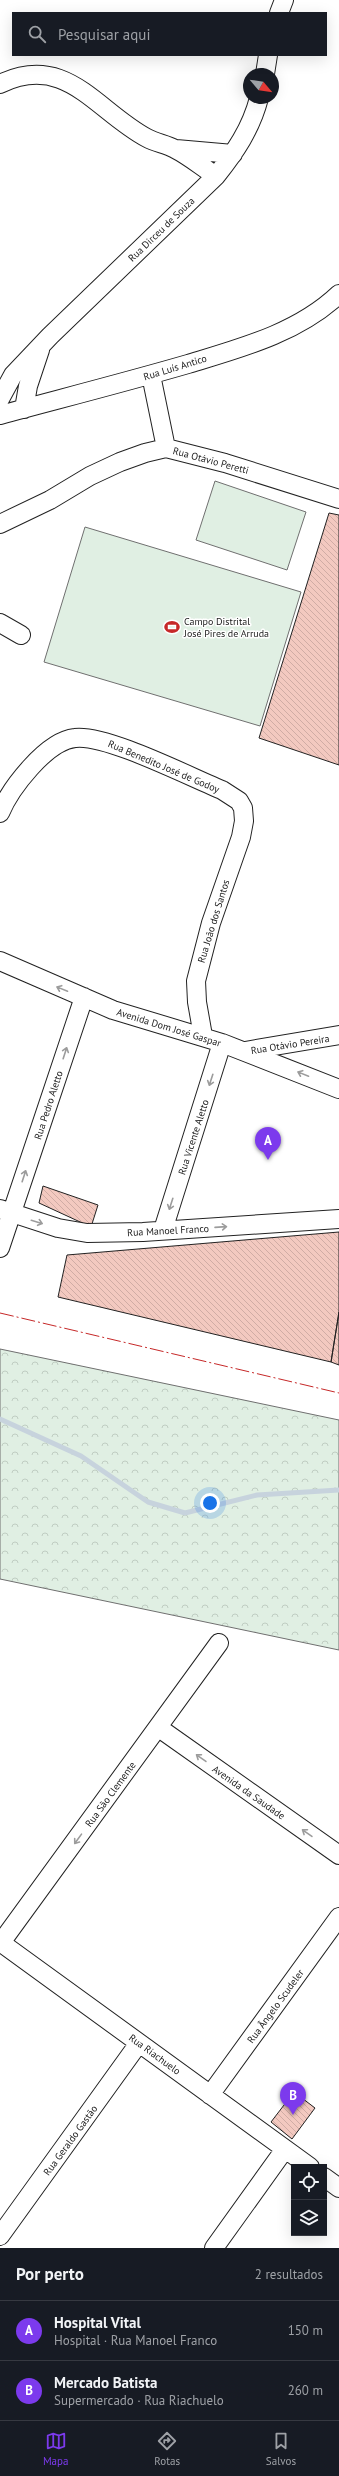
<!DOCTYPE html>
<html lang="pt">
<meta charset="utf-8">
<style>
:root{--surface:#171b24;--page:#20242c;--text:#f1f3f6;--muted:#9ea1a6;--line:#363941;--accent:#7c3aed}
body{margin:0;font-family:"PT Sans",sans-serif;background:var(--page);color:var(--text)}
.controls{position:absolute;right:12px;bottom:12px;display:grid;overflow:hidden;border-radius:0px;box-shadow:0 4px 16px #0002}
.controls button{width:36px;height:36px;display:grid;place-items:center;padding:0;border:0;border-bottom:1px solid var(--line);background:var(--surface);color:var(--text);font:20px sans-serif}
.compass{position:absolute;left:243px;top:68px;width:36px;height:36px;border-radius:50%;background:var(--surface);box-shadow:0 4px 16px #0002;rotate:119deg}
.you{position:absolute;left:210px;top:1503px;width:14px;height:14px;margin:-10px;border:3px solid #fff;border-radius:50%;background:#1a73e8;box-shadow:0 0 0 6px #1a73e833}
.badge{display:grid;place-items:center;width:26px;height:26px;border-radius:50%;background:var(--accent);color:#fff;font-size:13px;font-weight:700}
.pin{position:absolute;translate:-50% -33px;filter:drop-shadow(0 1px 2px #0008)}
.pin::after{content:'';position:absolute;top:21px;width:14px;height:12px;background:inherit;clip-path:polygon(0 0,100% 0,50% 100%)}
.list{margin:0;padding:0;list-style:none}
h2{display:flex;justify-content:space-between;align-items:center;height:52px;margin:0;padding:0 16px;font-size:17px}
h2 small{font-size:13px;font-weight:400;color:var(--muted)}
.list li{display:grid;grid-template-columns:26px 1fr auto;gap:12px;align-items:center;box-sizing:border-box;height:60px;padding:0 16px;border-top:1px solid var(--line)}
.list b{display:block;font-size:15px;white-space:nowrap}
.list p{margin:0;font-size:13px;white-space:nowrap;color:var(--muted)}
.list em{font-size:13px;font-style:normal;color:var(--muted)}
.icon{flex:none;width:22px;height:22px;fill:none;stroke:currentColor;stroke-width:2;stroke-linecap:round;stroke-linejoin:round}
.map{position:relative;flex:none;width:339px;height:2248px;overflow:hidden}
.search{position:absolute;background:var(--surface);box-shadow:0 4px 16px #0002;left:12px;right:12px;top:12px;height:44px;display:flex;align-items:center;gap:10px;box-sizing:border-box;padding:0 14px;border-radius:0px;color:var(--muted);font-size:15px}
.sheet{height:172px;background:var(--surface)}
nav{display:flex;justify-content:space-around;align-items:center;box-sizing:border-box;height:56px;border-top:1px solid var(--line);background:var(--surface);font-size:11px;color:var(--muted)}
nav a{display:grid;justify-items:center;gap:2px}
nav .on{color:var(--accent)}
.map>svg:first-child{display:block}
.forest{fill:url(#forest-crowns);stroke:#6f6f6f}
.garden{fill:#e0efe3;stroke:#6f6f6f}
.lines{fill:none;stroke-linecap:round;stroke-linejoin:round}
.stream{stroke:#c7d3dd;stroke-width:5}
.building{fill:url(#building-back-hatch);stroke:#222}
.minor-casing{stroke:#222;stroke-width:20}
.minor{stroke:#fff;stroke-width:18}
.power{stroke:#c62828;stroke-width:1;stroke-dasharray:14 3 2 3;stroke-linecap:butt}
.oneway{stroke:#9c9c9c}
.labels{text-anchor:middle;stroke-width:3;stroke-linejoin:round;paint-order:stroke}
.street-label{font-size:10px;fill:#222;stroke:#fff}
.poi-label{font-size:10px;fill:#222;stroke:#fff;text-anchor:start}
</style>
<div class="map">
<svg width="339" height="2248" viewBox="0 0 339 2248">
<defs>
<pattern id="forest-crowns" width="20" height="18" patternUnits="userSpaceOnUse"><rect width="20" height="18" fill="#e0efe3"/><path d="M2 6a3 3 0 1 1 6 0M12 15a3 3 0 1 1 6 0" fill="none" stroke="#c0cdc2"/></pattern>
<pattern id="building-back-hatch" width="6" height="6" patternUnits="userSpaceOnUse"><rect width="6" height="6" fill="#f3c9c0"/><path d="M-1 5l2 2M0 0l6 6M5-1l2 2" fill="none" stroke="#d0aca5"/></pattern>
</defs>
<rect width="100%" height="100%" fill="#fff"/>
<!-- forest -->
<path class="forest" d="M0,1349l339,71v230l-339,-71z"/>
<!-- garden -->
<path class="garden" d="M215,481l91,31 -19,58 -91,-30z
M85,527l216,65 -41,134 -216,-64z"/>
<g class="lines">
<!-- stream -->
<path class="stream" d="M0,1419l81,37 67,46 37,11 72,-18 82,-5"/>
</g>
<!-- building -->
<path class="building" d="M329,513l10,2v250l-80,-27z
M43,1186l55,19 -7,22 -52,-24z
M339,1232v80l-8,50 -273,-65 9,-42z
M339,1312v53l-8,-3z
M294,2092l21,16 -23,31 -21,-17z"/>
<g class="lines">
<!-- minor casing -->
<g class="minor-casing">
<path id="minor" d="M279,13l5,-13
M265,74l3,-19
M0,84c66,-32 96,27 147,54 9,5 19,6 28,11 14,7 27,18 41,27
M176,149l57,5
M151,375l15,73
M0,399l13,-24 37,-39 166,-160c19,-24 35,-47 43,-78
M24,409l4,-23 12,-36
M0,415c63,-17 126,-33 188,-51 53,-16 110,-31 151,-70
M0,524l50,-24 40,-24 30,-14 25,-9 21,-5 59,15 114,36
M0,623l21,12
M0,813c10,-24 46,-72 75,-75 31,-4 115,39 147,52l17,11 4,7 1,13 -3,16 -30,86 -15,58 1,21 6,34
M0,961l113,49 109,33 117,46
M245,1051l94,-16
M0,1209l58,19 29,5 56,-1 196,-13
M163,1230l59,-187
M0,1248l84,-251
M159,1728l180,127
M0,1942l310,225
M0,1944l219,-301
M210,2095l129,-178
M324,2177l15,11
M0,2236l139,-193
M214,2248l71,-99"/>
</g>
<!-- minor -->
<use href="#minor" class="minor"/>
<!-- power -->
<path class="power" d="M0,1313l339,80"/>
</g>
<!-- one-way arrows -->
<defs><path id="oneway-shaft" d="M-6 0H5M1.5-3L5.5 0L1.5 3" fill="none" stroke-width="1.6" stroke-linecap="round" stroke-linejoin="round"/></defs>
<g class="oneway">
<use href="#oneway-shaft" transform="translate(62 989) rotate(-158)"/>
<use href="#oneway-shaft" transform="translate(65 1053) rotate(-72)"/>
<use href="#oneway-shaft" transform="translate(303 1074) rotate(-158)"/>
<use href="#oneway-shaft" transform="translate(211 1080) rotate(108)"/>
<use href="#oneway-shaft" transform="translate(24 1176) rotate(-72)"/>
<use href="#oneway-shaft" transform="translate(171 1204) rotate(108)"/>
<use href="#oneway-shaft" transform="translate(37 1222) rotate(17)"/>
<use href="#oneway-shaft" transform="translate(221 1227) rotate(-4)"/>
<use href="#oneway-shaft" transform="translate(201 1758) rotate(-145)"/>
<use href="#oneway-shaft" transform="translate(307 1833) rotate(-145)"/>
<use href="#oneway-shaft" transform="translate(78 1839) rotate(126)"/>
</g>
<!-- icons -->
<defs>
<g id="stadium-bare" transform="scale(1.2)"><path d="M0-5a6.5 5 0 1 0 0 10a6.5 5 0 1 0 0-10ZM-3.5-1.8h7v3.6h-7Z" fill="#c62828" stroke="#fff" stroke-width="2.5" paint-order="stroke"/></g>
</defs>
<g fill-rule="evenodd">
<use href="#stadium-bare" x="172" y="627"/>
</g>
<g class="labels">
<!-- street labels -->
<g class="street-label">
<text transform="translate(161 229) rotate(-44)" y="4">Rua Dirceu de Souza</text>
<text transform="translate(175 367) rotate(-17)" y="4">Rua Luís Antico</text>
<text transform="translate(211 460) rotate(15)" y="4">Rua Otávio Peretti</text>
<text transform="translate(164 766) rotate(23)" y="4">Rua Benedito José de Godoy</text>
<text transform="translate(213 921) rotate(-73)" y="4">Rua João dos Santos</text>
<text transform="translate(169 1027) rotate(17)" y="4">Avenida Dom José Gaspar</text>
<text transform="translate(290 1044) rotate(-9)" y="4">Rua Otávio Pereira</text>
<text transform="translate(48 1105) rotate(-72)" y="4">Rua Pedro Aletto</text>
<text transform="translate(193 1137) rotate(-72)" y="4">Rua Vicente Aletto</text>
<text transform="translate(168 1230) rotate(-3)" y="4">Rua Manoel Franco</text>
<text transform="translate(249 1792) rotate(35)" y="4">Avenida da Saudade</text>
<text transform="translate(110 1794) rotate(-54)" y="4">Rua São Clemente</text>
<text transform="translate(275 2006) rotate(-54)" y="4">Rua Ângelo Scudeler</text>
<text transform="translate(155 2054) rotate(36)" y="4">Rua Riachuelo</text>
<text transform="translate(70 2140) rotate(-54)" y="4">Rua Geraldo Gastão</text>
</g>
<!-- poi labels -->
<g class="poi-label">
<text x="184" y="625">Campo Distrital<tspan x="184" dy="12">José Pires de Arruda</tspan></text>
</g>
</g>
</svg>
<div class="controls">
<button><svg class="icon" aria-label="locate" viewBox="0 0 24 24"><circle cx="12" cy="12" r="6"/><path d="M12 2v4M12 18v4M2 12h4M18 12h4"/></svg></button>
<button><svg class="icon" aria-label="layers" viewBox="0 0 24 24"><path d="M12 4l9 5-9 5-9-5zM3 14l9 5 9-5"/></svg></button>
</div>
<svg class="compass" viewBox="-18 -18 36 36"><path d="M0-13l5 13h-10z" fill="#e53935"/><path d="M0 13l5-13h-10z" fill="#9ea1a6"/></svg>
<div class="you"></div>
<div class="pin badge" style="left:268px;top:1160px">A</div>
<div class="pin badge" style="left:293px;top:2115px">B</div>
<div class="search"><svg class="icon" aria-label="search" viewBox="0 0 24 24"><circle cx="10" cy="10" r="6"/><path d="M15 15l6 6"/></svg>Pesquisar aqui</div>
</div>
<section class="sheet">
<h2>Por perto<small>2 resultados</small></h2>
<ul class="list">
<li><span class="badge">A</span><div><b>Hospital Vital</b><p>Hospital · Rua Manoel Franco</p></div><em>150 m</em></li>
<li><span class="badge">B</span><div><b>Mercado Batista</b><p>Supermercado · Rua Riachuelo</p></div><em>260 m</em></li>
</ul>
</section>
<nav>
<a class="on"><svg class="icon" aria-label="map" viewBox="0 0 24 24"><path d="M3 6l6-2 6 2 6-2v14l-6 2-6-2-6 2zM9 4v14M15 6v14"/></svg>Mapa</a>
<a><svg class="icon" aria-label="directions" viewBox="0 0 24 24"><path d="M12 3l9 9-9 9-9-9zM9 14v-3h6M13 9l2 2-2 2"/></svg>Rotas</a>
<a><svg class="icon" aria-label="saved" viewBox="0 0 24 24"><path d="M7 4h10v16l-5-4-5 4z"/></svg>Salvos</a>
</nav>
